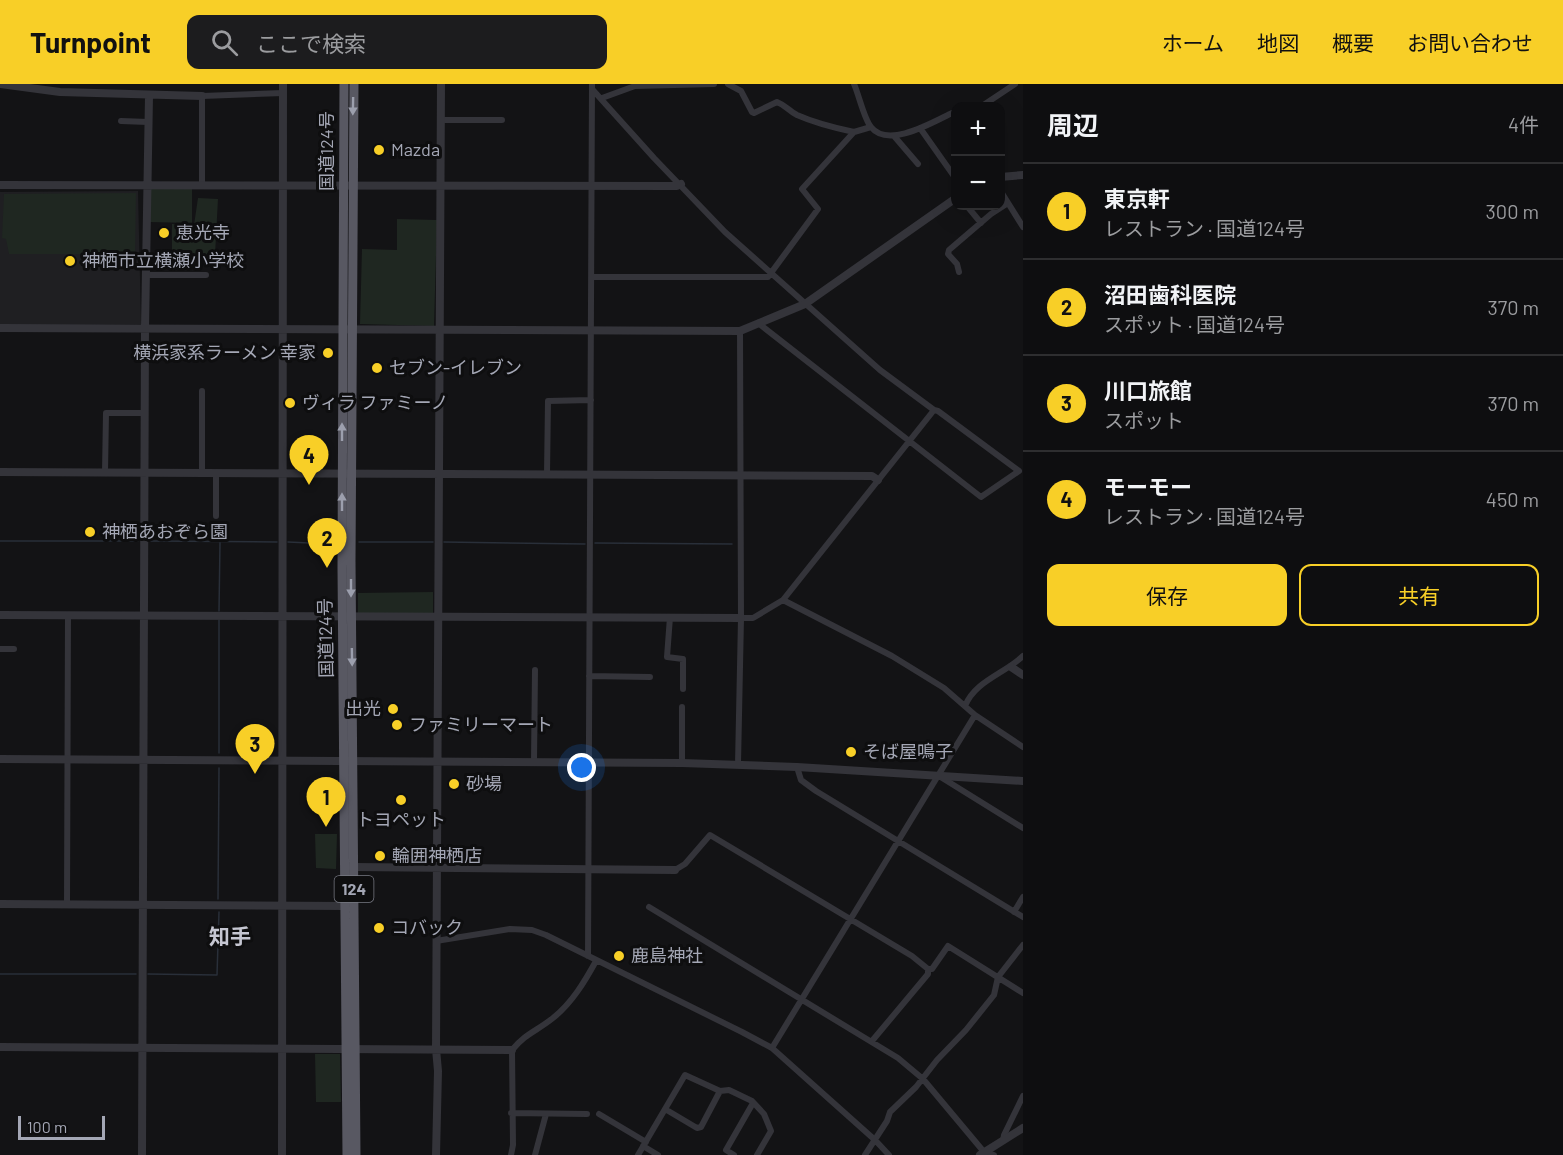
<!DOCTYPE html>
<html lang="ja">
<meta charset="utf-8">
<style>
:root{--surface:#0e0e10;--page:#1c1c1e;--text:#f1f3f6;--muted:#9b9c9f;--line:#2e2e30;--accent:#f8cf27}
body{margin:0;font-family:Barlow,"Noto Sans JP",sans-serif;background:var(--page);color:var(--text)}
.controls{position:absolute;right:18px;top:18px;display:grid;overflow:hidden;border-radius:12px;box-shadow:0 6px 24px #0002}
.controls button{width:54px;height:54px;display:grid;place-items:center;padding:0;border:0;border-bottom:2px solid var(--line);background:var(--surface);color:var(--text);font:30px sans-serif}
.scale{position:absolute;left:18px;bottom:15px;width:87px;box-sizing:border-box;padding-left:6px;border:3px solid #a4a7b5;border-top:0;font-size:16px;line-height:21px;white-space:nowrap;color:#a4a7b5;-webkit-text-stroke:4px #0e0e0f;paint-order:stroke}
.you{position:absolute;left:582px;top:684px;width:21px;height:21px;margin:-15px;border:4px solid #fff;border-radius:50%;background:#1a73e8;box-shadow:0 0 0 9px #1a73e833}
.badge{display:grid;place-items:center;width:39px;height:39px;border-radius:50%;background:var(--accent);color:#111;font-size:20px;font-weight:700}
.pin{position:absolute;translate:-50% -50px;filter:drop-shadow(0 2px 3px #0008)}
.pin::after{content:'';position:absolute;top:32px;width:21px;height:18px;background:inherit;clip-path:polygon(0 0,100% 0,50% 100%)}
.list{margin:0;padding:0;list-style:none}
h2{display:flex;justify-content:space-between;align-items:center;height:78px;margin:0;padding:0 24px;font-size:26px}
h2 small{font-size:20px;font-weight:400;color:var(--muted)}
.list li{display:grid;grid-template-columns:39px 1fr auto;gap:18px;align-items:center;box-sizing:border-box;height:96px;padding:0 24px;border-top:2px solid var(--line)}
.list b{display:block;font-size:22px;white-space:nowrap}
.list p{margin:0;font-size:20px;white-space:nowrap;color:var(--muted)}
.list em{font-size:20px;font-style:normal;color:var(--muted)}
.actions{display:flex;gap:12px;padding:18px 24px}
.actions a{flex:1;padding:14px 0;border:2px solid var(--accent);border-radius:12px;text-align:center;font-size:21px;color:var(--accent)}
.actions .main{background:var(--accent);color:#111}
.icon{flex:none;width:33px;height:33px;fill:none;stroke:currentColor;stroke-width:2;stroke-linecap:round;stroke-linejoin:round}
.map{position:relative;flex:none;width:1023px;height:1071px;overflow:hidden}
header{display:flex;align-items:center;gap:36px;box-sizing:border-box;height:84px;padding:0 30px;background:var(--accent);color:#111}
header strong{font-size:28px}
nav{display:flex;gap:33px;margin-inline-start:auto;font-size:21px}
.search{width:420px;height:54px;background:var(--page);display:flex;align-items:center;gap:15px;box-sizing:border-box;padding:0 21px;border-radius:12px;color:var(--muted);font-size:22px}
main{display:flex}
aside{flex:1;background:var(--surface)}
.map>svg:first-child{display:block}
.built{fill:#1f1f22}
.green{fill:#1f2721}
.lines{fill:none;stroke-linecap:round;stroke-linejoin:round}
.stream{stroke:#292f39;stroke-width:1.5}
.minor{stroke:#34343a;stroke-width:6}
.tertiary{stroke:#34343a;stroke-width:8}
.trunk{stroke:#585862;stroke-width:9}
.oneway{fill:#9c9fad}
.poi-dot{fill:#f8cf27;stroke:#0e0e0f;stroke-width:2}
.labels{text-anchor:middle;stroke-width:6;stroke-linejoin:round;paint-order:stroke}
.shield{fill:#0e0e0f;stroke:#777983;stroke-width:1.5}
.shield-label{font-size:16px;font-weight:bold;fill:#a4a7b5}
.poi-label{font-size:18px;fill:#a4a7b5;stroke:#0e0e0f;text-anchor:start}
.street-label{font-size:18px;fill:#a4a7b5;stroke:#0e0e0f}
.quarter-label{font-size:21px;font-weight:bold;fill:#c5c6d1;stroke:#0e0e0f}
</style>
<header>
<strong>Turnpoint</strong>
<div class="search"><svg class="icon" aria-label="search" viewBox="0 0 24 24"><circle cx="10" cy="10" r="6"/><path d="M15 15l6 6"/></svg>ここで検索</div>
<nav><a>ホーム</a><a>地図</a><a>概要</a><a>お問い合わせ</a></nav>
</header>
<main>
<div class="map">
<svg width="1023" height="1071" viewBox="0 0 1023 1071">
<rect width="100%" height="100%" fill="#131315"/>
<!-- built -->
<path class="built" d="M138,107l3,133 -141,1v-133z"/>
<!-- green -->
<path class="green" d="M151,105h41v34l-43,-1v-31z
M136,109l-1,61h-126l-3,-15 -4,-1 2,-44z
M198,114l20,1 -3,56 -43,-1v-30l22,1z
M397,135l40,1 -3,106 -74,-2 2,-75 35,1z
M433,508v21h-75v-20z
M315,750h22l-1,35 -20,-1z
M315,970h25l1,48h-25z"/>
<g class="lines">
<!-- stream -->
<path class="stream" d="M0,457h138
M151,457l126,1
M288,458l43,2
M359,458h74
M444,458l141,2
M595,459l137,1
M219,527l1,-68
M219,669v-133
M218,815l1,-131
M0,890h136h-4
M148,890l69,1 2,-63"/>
<!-- minor -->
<path class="minor" d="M728,0l13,7 11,21 2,1 23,-11c10,4 12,9 20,13 18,8 38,13 57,17
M854,0c5,11 10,35 17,43 17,22 62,-5 81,-14l4,1
M592,5l62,69 71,74 155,138 54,40 -151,190 -30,18h-12
M602,14l33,-12 79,-2
M982,22l33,-22
M440,36h62
M121,37l27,1
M920,44l36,51
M894,52l24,28
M202,101v-89l81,-3
M1000,106l23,37
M967,122l14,17
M959,188l-2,-8 -9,-10 1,-4 42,-36 17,-11
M145,191h61
M591,193h177l50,-68 -16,-20 52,-57 17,-5
M758,239l223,174 38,-26 -81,-60 -4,-1
M202,307v82
M105,388l1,-59h39
M547,390l1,-73 43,-1
M216,432v-43
M783,516l109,56 52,32 31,27 48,32
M670,533l-3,40 16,2v30
M0,565h14
M589,592l61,1
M965,622c10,-25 39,-32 58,-50
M534,677l1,-91
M682,679v-56
M738,680l3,-146 -1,-287
M797,683l4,13 15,11 207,126
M939,692l84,52
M675,786l10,-6 25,-29 202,121 16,13v5l-56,67
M67,821l1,-290
M649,823l249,151 25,21 61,73 10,3
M1014,828l9,-15
M436,857l74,-12 22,1 14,5 196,97 30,16 103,92 14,15
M588,872l4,-872
M928,885h4l16,-23 75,47
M772,964l203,-333
M665,1025l32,19 4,-1 19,-36
M511,1029l76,1
M599,1030l47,28
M1003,1057l1,-6 19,-39
M643,1062l15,9
M511,1071l2,-10 -1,-95c14,-17 25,-19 41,-32 19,-15 32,-37 43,-57
M535,1071l11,-41
M638,1071l47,-80 35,16 9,-1 23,11 12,13 7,17 -14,24
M734,1071l-8,-5 27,-47
M865,1071l22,-34 3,-9 26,-25 21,-27 29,-30 28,-35 4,-18 25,-32"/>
<!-- tertiary -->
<path class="tertiary" d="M0,0l60,8 142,4
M1000,93l23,-2
M0,101l677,1 4,-2
M0,244l740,3 65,-27 151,-106
M0,388l872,4 6,4
M0,531l741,3
M1011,583l12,8
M0,675l682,4 115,4 226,14
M353,783l322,3
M0,820l346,2
M0,963l512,3
M142,1071l3,-827 4,-232
M282,1071l1,-1071
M436,1071l2,-84 -2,-22 5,-965
M980,1071l43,-27"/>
<!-- trunk -->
<path class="trunk" d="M344,0l-2,484 5,587
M354,0l-3,477 5,594"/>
</g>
<!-- one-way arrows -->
<defs><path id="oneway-solid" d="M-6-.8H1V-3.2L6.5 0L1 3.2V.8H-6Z" transform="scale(1.5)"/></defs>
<g class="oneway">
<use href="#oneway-solid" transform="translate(353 22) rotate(91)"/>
<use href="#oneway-solid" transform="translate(342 348) rotate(-90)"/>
<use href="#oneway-solid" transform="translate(342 418) rotate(-90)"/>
<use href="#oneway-solid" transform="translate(351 504) rotate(90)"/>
<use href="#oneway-solid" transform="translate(352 573) rotate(89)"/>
</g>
<!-- markers -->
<g class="poi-dot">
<circle cx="379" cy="66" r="6"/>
<circle cx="164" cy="149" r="6"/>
<circle cx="70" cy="177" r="6"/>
<circle cx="328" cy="269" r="6"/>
<circle cx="377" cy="284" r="6"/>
<circle cx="290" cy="319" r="6"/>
<circle cx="90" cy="448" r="6"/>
<circle cx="393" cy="625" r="6"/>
<circle cx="397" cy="641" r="6"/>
<circle cx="851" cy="668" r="6"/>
<circle cx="454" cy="700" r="6"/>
<circle cx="401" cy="716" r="6"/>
<circle cx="380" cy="772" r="6"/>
<circle cx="379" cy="844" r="6"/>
<circle cx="619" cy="872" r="6"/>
</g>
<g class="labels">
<!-- shield labels -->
<rect class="shield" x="334.5" y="792" width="39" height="26" rx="4.5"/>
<g class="shield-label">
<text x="354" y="811">124</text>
</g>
<!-- poi labels -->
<g class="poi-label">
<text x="391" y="72">Mazda</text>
<text x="176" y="155">恵光寺</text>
<text x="82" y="183">神栖市立横瀬小学校</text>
<text x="316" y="275" text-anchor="end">横浜家系ラーメン 幸家</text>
<text x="389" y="290">セブン-イレブン</text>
<text x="302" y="325">ヴィラ ファミーノ</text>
<text x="102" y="454">神栖あおぞら園</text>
<text x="381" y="631" text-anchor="end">出光</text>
<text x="409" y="647">ファミリーマート</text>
<text x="863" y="674">そば屋鳴子</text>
<text x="466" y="706">砂場</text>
<text x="401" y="742" text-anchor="middle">トヨペット</text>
<text x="392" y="778">輪囲神栖店</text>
<text x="391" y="850">コバック</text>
<text x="631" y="878">鹿島神社</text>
</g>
<!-- street labels -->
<g class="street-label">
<text transform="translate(327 67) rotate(-90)" y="6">国道124号</text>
<text transform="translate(326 554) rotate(-91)" y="6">国道124号</text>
</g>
<!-- quarter labels -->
<g class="quarter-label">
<text x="230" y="860">知手</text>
</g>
</g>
</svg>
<div class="controls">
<button>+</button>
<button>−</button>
</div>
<div class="scale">100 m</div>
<div class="you"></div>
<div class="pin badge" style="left:326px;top:743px">1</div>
<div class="pin badge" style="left:327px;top:484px">2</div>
<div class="pin badge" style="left:255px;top:690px">3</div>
<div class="pin badge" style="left:309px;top:401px">4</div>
</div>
<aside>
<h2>周辺<small>4件</small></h2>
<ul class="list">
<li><span class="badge">1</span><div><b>東京軒</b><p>レストラン · 国道124号</p></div><em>300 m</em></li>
<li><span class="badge">2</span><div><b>沼田歯科医院</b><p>スポット · 国道124号</p></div><em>370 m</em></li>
<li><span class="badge">3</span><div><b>川口旅館</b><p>スポット</p></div><em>370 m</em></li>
<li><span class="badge">4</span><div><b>モーモー</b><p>レストラン · 国道124号</p></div><em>450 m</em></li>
</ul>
<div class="actions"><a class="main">保存</a><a>共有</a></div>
</aside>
</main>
